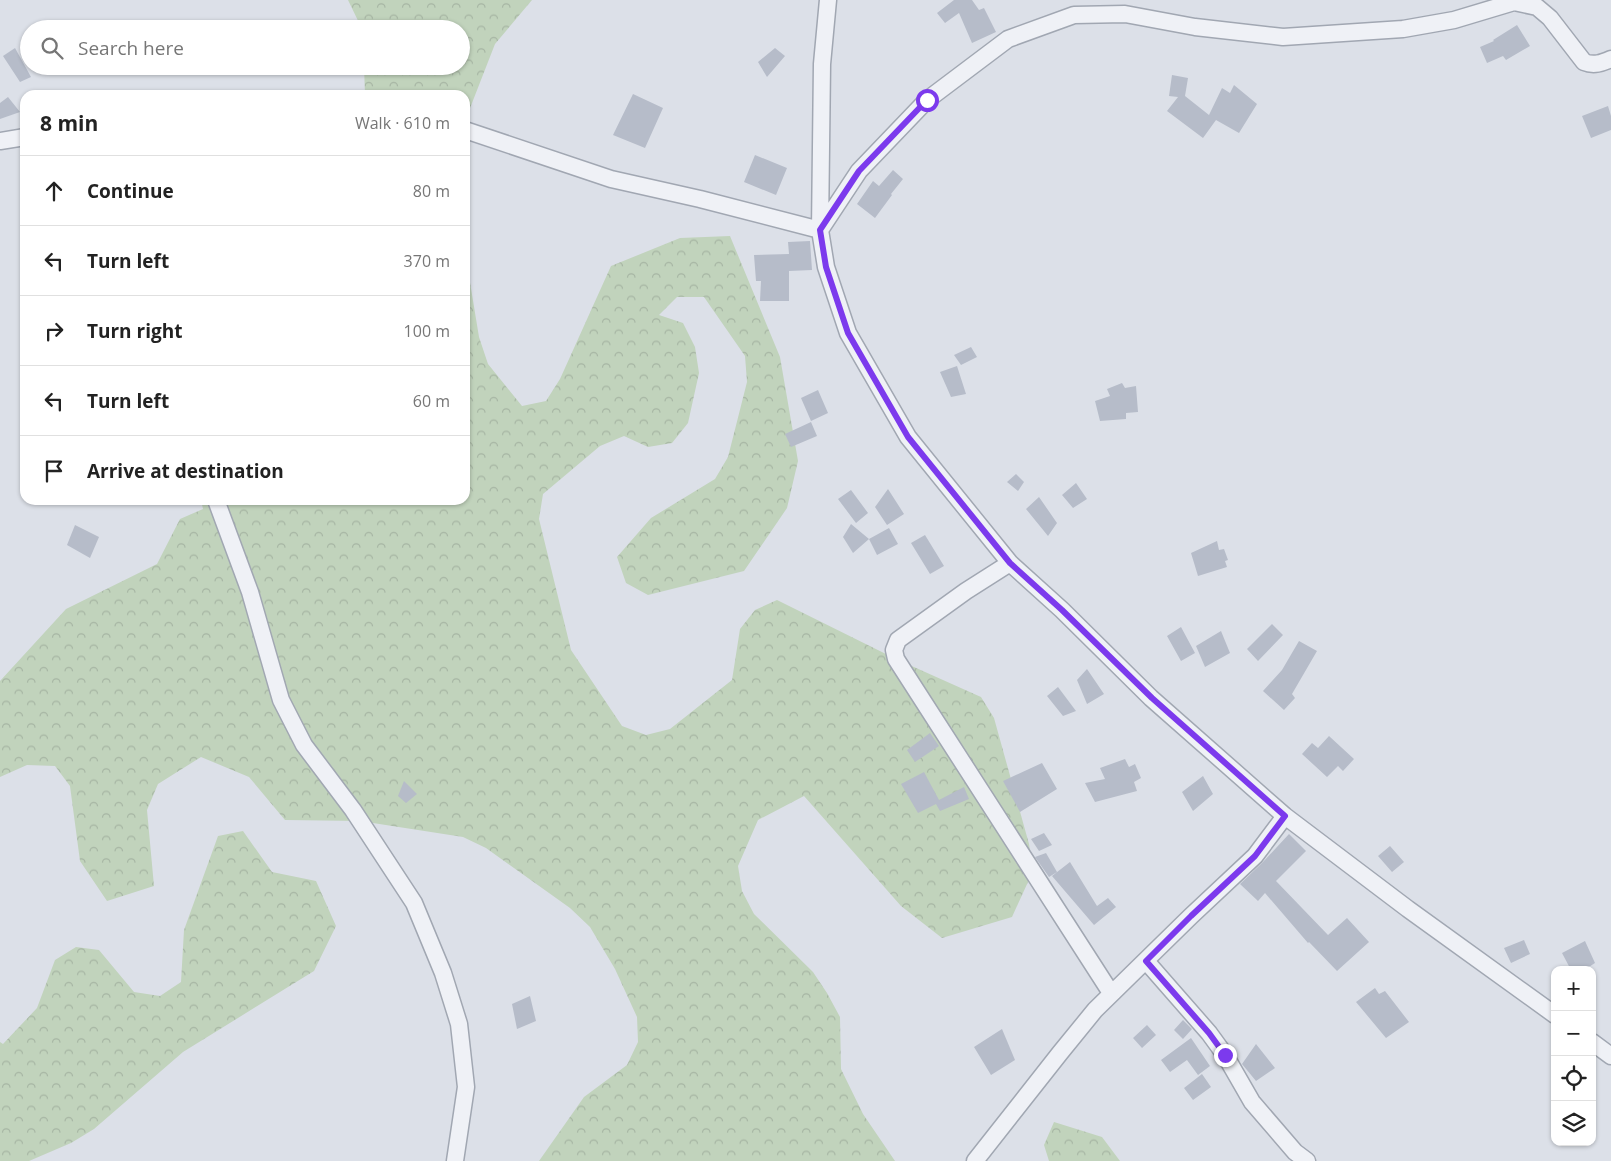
<!DOCTYPE html>
<meta charset="utf-8">
<style>
:root{--surface:#fff;--page:#f2f2f2;--text:#222;--muted:#767676;--line:#e0e0e0}
body{margin:0;font-family:"Open Sans",sans-serif;background:var(--page);color:var(--text)}
.controls{position:absolute;right:15px;bottom:15px;display:grid;overflow:hidden;border-radius:10px;box-shadow:0 1px 4px #0004}
.controls button{width:45px;height:45px;display:grid;place-items:center;padding:0;border:0;border-bottom:1px solid var(--line);background:var(--surface);color:var(--text);font:25px sans-serif}
.stop{position:absolute;width:15px;height:15px;margin:-11px;border:4px solid #7c3aed;border-radius:50%;background:#fff}
.stop.end{background:#7c3aed;border-color:#fff;box-shadow:0 1px 5px #0008}
.list{margin:0;padding:0;list-style:none}
h2{display:flex;justify-content:space-between;align-items:center;height:65px;margin:0;padding:0 20px;font-size:21px}
h2 small{font-size:16px;font-weight:400;color:var(--muted)}
.list li{display:grid;grid-template-columns:32px 1fr auto;gap:15px;align-items:center;box-sizing:border-box;height:70px;padding:0 20px;border-top:1px solid var(--line)}
.list b{display:block;font-size:19px;white-space:nowrap}
.list em{font-size:16px;font-style:normal;color:var(--muted)}
.icon{flex:none;width:28px;height:28px;fill:none;stroke:currentColor;stroke-width:2;stroke-linecap:round;stroke-linejoin:round}
.map{position:relative;flex:none;width:1611px;height:1161px;overflow:hidden}
.search{position:absolute;background:var(--surface);box-shadow:0 1px 4px #0004;left:20px;top:20px;width:450px;height:55px;display:flex;align-items:center;gap:12px;box-sizing:border-box;padding:0 18px;border-radius:28px;color:var(--muted);font-size:19px}
.panel{position:absolute;background:var(--surface);box-shadow:0 1px 4px #0004;left:20px;top:90px;width:450px;height:415px;border-radius:15px}
.map>svg:first-child{display:block}
.forest{fill:url(#forest-crowns)}
.building{fill:#b6bcc9}
.lines{fill:none;stroke-linecap:round;stroke-linejoin:round}
.minor-casing{stroke:#a1a7b2;stroke-width:19}
.minor{stroke:#eff1f6;stroke-width:16}
.route{stroke:#7c3aed;stroke-width:6}
</style>
<div class="map">
<svg width="1611" height="1161" viewBox="0 0 1611 1161">
<defs>
<pattern id="forest-crowns" width="20" height="18" patternUnits="userSpaceOnUse" patternTransform="scale(1.25)"><rect width="20" height="18" fill="#c1d3bc"/><path d="M2 6a3 3 0 1 1 6 0M12 15a3 3 0 1 1 6 0" fill="none" stroke="#a6b5a3"/></pattern>
</defs>
<rect width="100%" height="100%" fill="#dce0e8"/>
<!-- forest -->
<path class="forest" d="M348,0h184l-37,44 -30,77v-26h-100l-1,-29h97v-37h-99z
M730,236l50,121 18,104 -11,47 -43,63 -96,24 -22,-12 -9,-26 34,-39 64,-39 13,-22 19,-75 -2,-26 -41,-59h-27l-18,18 24,8 12,24 4,26 -11,50 -16,20 -24,4 -24,-11 -24,10 -57,48 -4,25 32,131 51,76 24,9 24,-6 62,-49 8,-51 15,-19 22,-10 119,59 85,38 13,21 35,126 4,27 -21,46 -70,21 -41,-32 -97,-110 -46,24 -20,46 4,25 12,23 59,58 14,21 13,24 1,52 22,45 32,47h-356l45,-64 43,-32 11,-23 -1,-25 -22,-48 -25,-42 -20,-19 -84,-60 -23,-11 -103,-16 -75,-1 -36,-43 -48,-20 -43,27 -11,26 7,76 -47,15 -27,-40 -10,-75 -15,-20 -28,-1 -27,12v-96l66,-72 91,-45 23,-45 23,-10 -2,-9h264v-248l14,85 9,27 34,42 24,-5 14,-22 51,-113 69,-28z
M243,831l29,41 44,9 20,45 -22,45 -131,81 -89,77 -23,14 -42,18h-29v-119l3,2 34,-36 18,-48 21,-13 23,3 35,42 26,4 21,-14 3,-52 34,-94z
M1054,1122l48,15 18,24h-71l-5,-16z"/>
<!-- building -->
<path class="building" d="M954,0h18l7,10 5,-2 12,24 -24,11 -13,-30 -14,10 -8,-10z
M1517,25l13,21 -24,14 -3,-4 -16,7 -7,-16 14,-6 -1,-1z
M15,48l16,29 -11,5 -17,-26z
M775,48l10,8 -18,21 -9,-15z
M1172,75l16,3 -3,18 24,19 13,-27 8,5 4,-8 23,19 -18,29 -23,-13 -13,18 -36,-27 11,-14 -9,-1z
M633,94l30,14 -18,40 -32,-13z
M8,97l12,15 -20,7v-16z
M1608,106l3,10v14l-20,8 -9,-22z
M755,155l32,13 -11,27 -32,-13z
M893,170l10,9 -12,15 1,1 -17,23 -18,-14 16,-23 6,5z
M810,241l2,29 -23,1v30h-29l1,-20h-5l-2,-26 35,-1 -1,-12z
M971,347l6,10 -16,8 -7,-10z
M957,366l9,28 -15,3 -11,-25z
M1122,383l3,5 11,-2 2,26 -12,1v6l-26,2 -5,-20 15,-5 -3,-7z
M818,390l10,23 -17,8 -10,-23z
M811,422l6,14 -26,11 -6,-13z
M1016,474l8,8 -6,9 -11,-9z
M1076,483l11,16 -14,9 -11,-13z
M888,489l16,25 -17,11 -12,-18z
M851,490l17,23 -12,10 -18,-24z
M1039,497l18,26 -9,13 -22,-27z
M851,524l18,15 -16,14 -10,-16z
M75,525l24,12 -9,21 -23,-13z
M889,528l9,16 -21,11 -8,-16z
M925,535l19,31 -14,8 -19,-31z
M1217,541l2,9 5,-1 4,11 -3,1 2,6 -29,9 -7,-23z
M1272,624l11,11 -25,26 -11,-12z
M1181,627l14,26 -14,8 -14,-25z
M1221,631l9,22 -25,14 -9,-21z
M1299,641l18,10 -25,43 3,4 -11,12 -21,-19 19,-21z
M1087,669l17,25 -17,10 -10,-24z
M1058,687l18,24 -13,5 -16,-20z
M930,733l9,13 -24,16 -8,-12z
M1329,736l25,23 -11,12 -5,-5 -11,11 -25,-23 10,-11 6,5z
M1125,759l4,8 6,-3 6,14 -7,4 3,9 -42,11 -10,-19 20,-4 -5,-11z
M1042,763l15,26 -37,23 -17,-31z
M924,772l15,28 25,-13 5,12 -29,12 -4,-7 -18,9 -17,-29z
M1203,776l10,18 -20,17 -11,-19z
M404,781l13,13 -11,9 -8,-7z
M1044,833l8,12 -13,6 -8,-12z
M1289,834l17,17 -30,30 52,54 19,-17 22,24 -32,29 -28,-29 -1,1 -43,-50 -7,8 -18,-17 22,-21z
M1390,846l14,16 -12,10 -14,-16z
M1046,853l11,19 -8,5 -14,-20z
M1070,862l27,44 11,-8 8,9 -22,18 -42,-49z
M1524,940l6,14 -19,9 -7,-15z
M1585,941l10,22 -11,7h-13l-9,-17z
M1375,988l4,6 6,-3 24,31 -23,16 -30,-36z
M530,996l6,25 -19,8 -5,-25z
M1183,1020l9,9 -9,10 -9,-9z
M1147,1025l9,10 -14,13 -9,-10z
M1002,1029l13,31 -24,15 -17,-28z
M1191,1038l19,28 -12,9 -11,-15 -17,12 -9,-12z
M1256,1044l19,24 -19,13 -14,-17z
M1202,1074l9,13 -18,13 -9,-12z"/>
<g class="lines">
<!-- minor casing -->
<g class="minor-casing">
<path id="minor" d="M828,0l-6,64 -2,166 6,37 22,66 60,104 102,126 52,47 89,88 134,118 123,93 147,106
M465,130l146,49 89,20 120,31 39,-59 68,-71 81,-61 66,-24 51,-1 70,13 88,10 120,-8 51,-9 60,-18 23,5 13,11 34,44c10,4 18,1 27,-3
M0,141l25,-4
M216,500l34,92 31,108 23,45 49,65 61,93 29,70 16,51 7,63 -11,74
M1010,563l-44,28 -68,49 -4,10 2,9 215,334
M1146,961l63,72 16,22 27,47 43,50 12,9
M1592,1042l19,14
M975,1161l85,-108 35,-43 96,-94 64,-60 30,-40"/>
</g>
<!-- minor -->
<use href="#minor" class="minor"/>
</g>
<g class="lines">
<!-- route -->
<path class="route" d="M927,100l-68,71 -39,59 6,37 22,66 60,104 102,126 52,47 90,88 133,118 -30,40 -64,60 -45,45 63,72 16,22"/>
</g>
</svg>
<div class="controls">
<button>+</button>
<button>−</button>
<button><svg class="icon" aria-label="locate" viewBox="0 0 24 24"><circle cx="12" cy="12" r="6"/><path d="M12 2v4M12 18v4M2 12h4M18 12h4"/></svg></button>
<button><svg class="icon" aria-label="layers" viewBox="0 0 24 24"><path d="M12 4l9 5-9 5-9-5zM3 14l9 5 9-5"/></svg></button>
</div>
<div class="stop" style="left:927px;top:100px"></div>
<div class="stop end" style="left:1225px;top:1055px"></div>
<div class="search"><svg class="icon" aria-label="search" viewBox="0 0 24 24"><circle cx="10" cy="10" r="6"/><path d="M15 15l6 6"/></svg>Search here</div>
<section class="panel">
<h2>8 min<small>Walk · 610 m</small></h2>
<ul class="list">
<li><svg class="icon" aria-label="ahead" viewBox="0 0 24 24"><path d="M12 20V5M6 11l6-6 6 6"/></svg><div><b>Continue</b></div><em>80 m</em></li>
<li><svg class="icon" aria-label="left" viewBox="0 0 24 24"><path d="M17 20v-9H6M10 6l-5 5 5 5"/></svg><div><b>Turn left</b></div><em>370 m</em></li>
<li><svg class="icon" aria-label="right" viewBox="0 0 24 24"><path d="M7 20v-9h11M14 6l5 5-5 5"/></svg><div><b>Turn right</b></div><em>100 m</em></li>
<li><svg class="icon" aria-label="left" viewBox="0 0 24 24"><path d="M17 20v-9H6M10 6l-5 5 5 5"/></svg><div><b>Turn left</b></div><em>60 m</em></li>
<li><svg class="icon" aria-label="arrive" viewBox="0 0 24 24"><path d="M6 21V4h12l-3 4 3 4H6"/></svg><div><b>Arrive at destination</b></div></li>
</ul>
</section>
</div>
